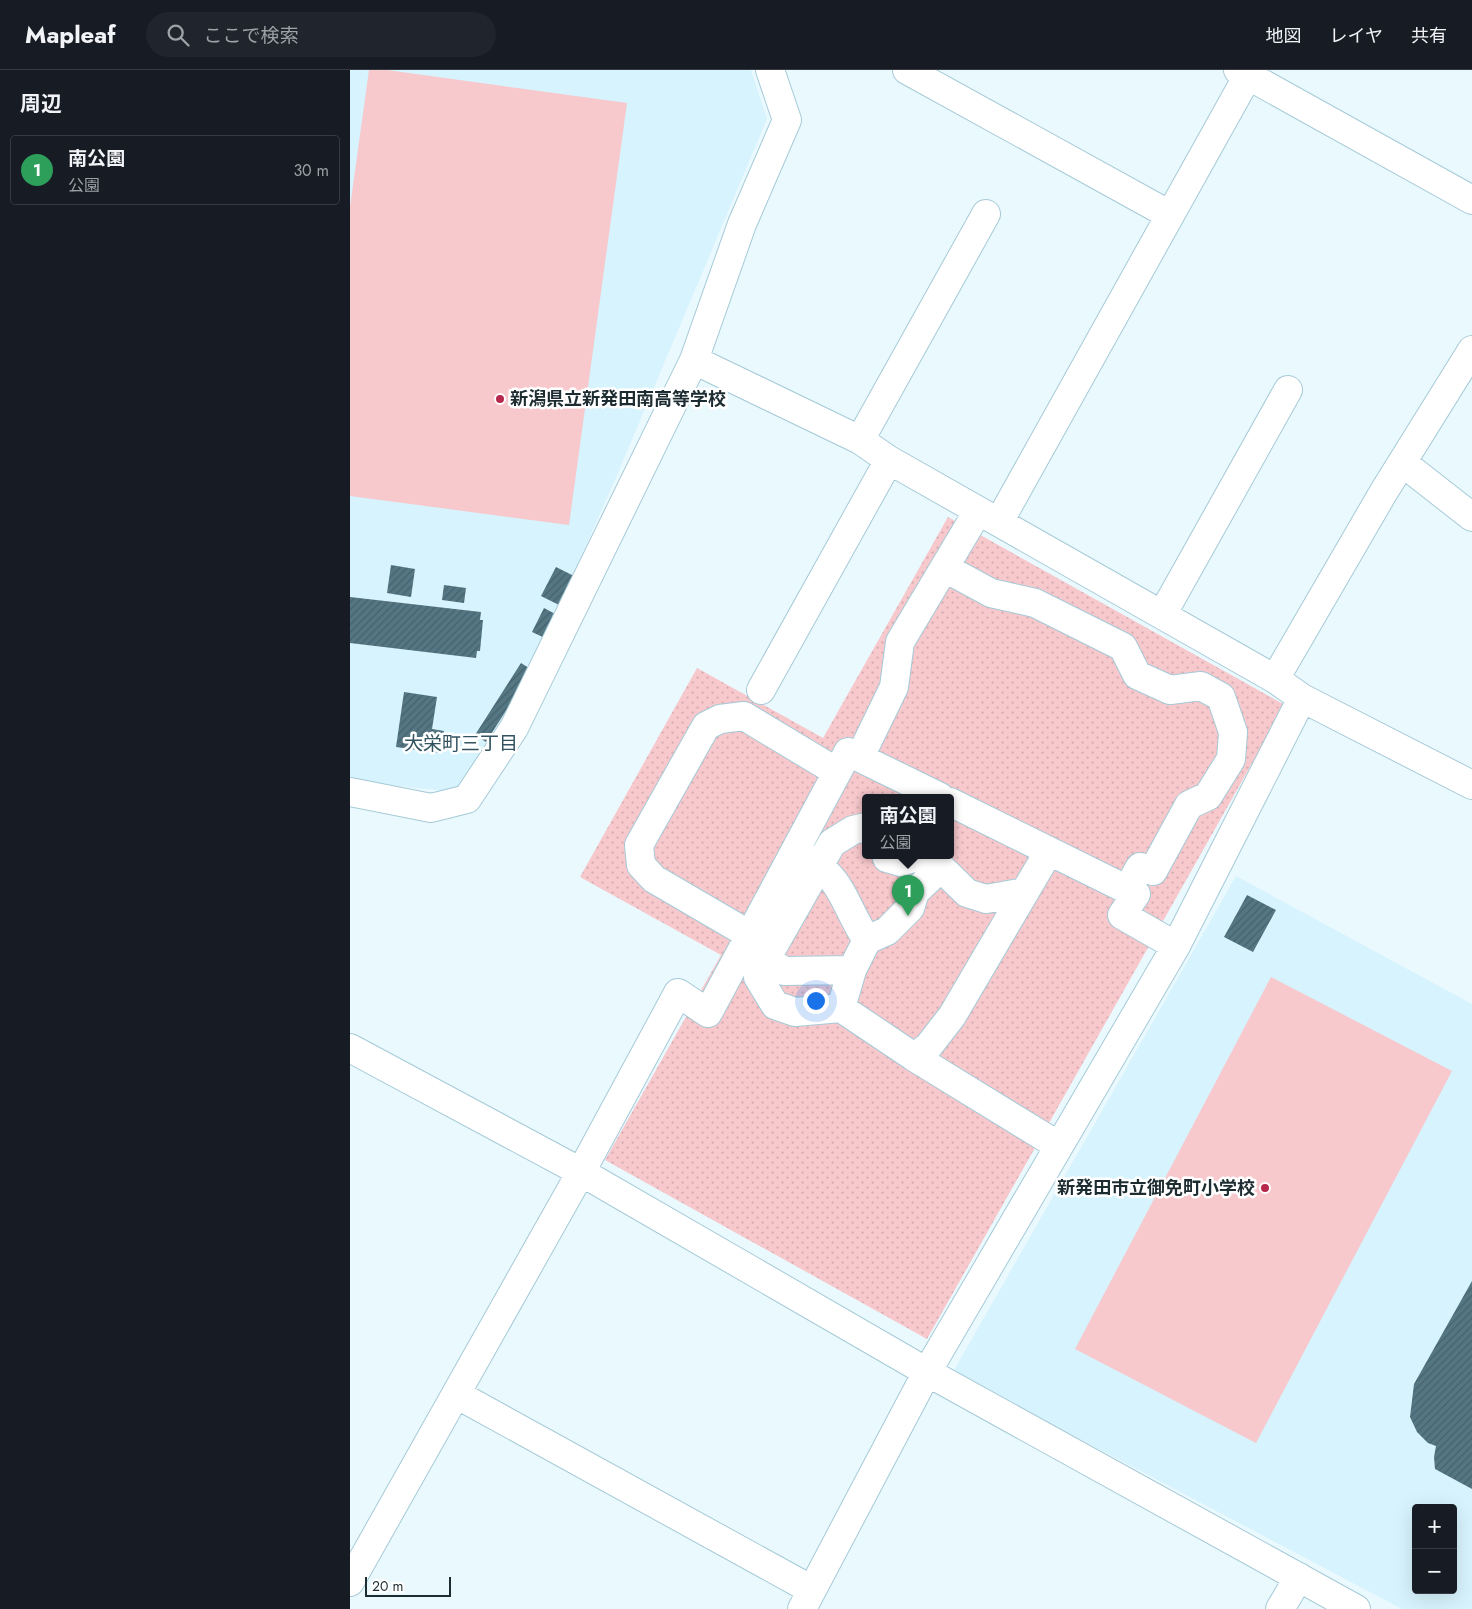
<!DOCTYPE html>
<html lang="ja">
<meta charset="utf-8">
<style>
:root{--surface:#171b24;--page:#20242c;--text:#f1f3f6;--muted:#9ea1a6;--line:#363941;--accent:#d797aa}
body{margin:0;font-family:Jost,"Noto Sans JP",sans-serif;background:var(--page);color:var(--text)}
.controls{position:absolute;right:15px;bottom:15px;display:grid;overflow:hidden;border-radius:5px;box-shadow:0 5px 20px #0002}
.controls button{width:45px;height:45px;display:grid;place-items:center;padding:0;border:0;border-bottom:1px solid var(--line);background:var(--surface);color:var(--text);font:25px sans-serif}
.scale{position:absolute;left:15px;bottom:12px;width:86px;box-sizing:border-box;padding-left:5px;border:2px solid #1d2c31;border-top:0;font-size:14px;line-height:18px;white-space:nowrap;color:#1d2c31;-webkit-text-stroke:4px #fff;paint-order:stroke}
.you{position:absolute;left:465px;top:930px;width:18px;height:18px;margin:-12px;border:4px solid #fff;border-radius:50%;background:#1a73e8;box-shadow:0 0 0 8px #1a73e833}
.badge{display:grid;place-items:center;width:32px;height:32px;border-radius:50%;background:var(--accent);color:#fff;font-size:16px;font-weight:700}
.pin{position:absolute;translate:-50% -41px;filter:drop-shadow(0 1px 2px #0008)}
.pin::after{content:'';position:absolute;top:26px;width:18px;height:15px;background:inherit;clip-path:polygon(0 0,100% 0,50% 100%)}
.popup{position:absolute;left:512px;top:724px;width:92px;height:65px;box-sizing:border-box;display:grid;place-content:center;border-radius:5px;background:var(--surface);filter:drop-shadow(0 1px 4px #0005);font-size:16px;white-space:nowrap;color:var(--muted)}
.popup b{font-size:19px;color:var(--text)}
.popup::after{content:'';position:absolute;left:50%;top:100%;margin-left:-10px;border:10px solid transparent;border-top-color:var(--surface)}
.list{margin:0;padding:0;list-style:none}
h2{display:flex;justify-content:space-between;align-items:center;height:65px;margin:0;padding:0 20px;font-size:21px}
h2 small{font-size:16px;font-weight:400;color:var(--muted)}
.list li{display:grid;grid-template-columns:32px 1fr auto;gap:15px;align-items:center;box-sizing:border-box;height:70px;margin:0 10px 10px;padding:0 10px;border:1px solid var(--line);border-radius:5px}
.list b{display:block;font-size:19px;white-space:nowrap}
.list p{margin:0;font-size:16px;white-space:nowrap;color:var(--muted)}
.list em{font-size:16px;font-style:normal;color:var(--muted)}
.icon{flex:none;width:28px;height:28px;fill:none;stroke:currentColor;stroke-width:2;stroke-linecap:round;stroke-linejoin:round}
.map{position:relative;flex:none;width:1122px;height:1539px;overflow:hidden}
header{display:flex;align-items:center;gap:30px;box-sizing:border-box;height:70px;padding:0 25px;background:var(--surface);border-bottom:1px solid var(--line)}
header strong{font-size:24px}
nav{display:flex;gap:28px;margin-inline-start:auto;font-size:18px}
.search{width:350px;height:45px;background:var(--page);display:flex;align-items:center;gap:12px;box-sizing:border-box;padding:0 18px;border-radius:28px;color:var(--muted);font-size:19px}
main{display:flex}
aside{flex:1;background:var(--surface)}
.map>svg:first-child{display:block}
.built{fill:#d7f3fd;fill-rule:evenodd}
.grass{fill:url(#grass-dots);fill-rule:evenodd}
.pitch{fill:#f7c8cc}
.building{fill:url(#building-hatch)}
.lines{fill:none;stroke-linecap:round;stroke-linejoin:round}
.minor-casing{stroke:#a5cad7;stroke-width:30}
.minor{stroke:#fff;stroke-width:28}
.poi-dot{fill:#b7274c;stroke:#fff;stroke-width:2}
.labels{text-anchor:middle;stroke-width:5;stroke-linejoin:round;paint-order:stroke}
.poi-label{font-size:18px;font-weight:bold;fill:#1d2c31;stroke:#fff;text-anchor:start}
.neighbourhood-label{font-size:19px;fill:#32535f;stroke:#fff}
</style>
<header>
<strong>Mapleaf</strong>
<div class="search"><svg class="icon" aria-label="search" viewBox="0 0 24 24"><circle cx="10" cy="10" r="6"/><path d="M15 15l6 6"/></svg>ここで検索</div>
<nav><a>地図</a><a>レイヤ</a><a>共有</a></nav>
</header>
<main>
<aside>
<h2>周辺<small></small></h2>
<ul class="list">
<li><span class="badge" style="background:#2e9e5b">1</span><div><b>南公園</b><p>公園</p></div><em>30 m</em></li>
</ul>
</aside>
<div class="map">
<svg width="1122" height="1539" viewBox="0 0 1122 1539">
<defs>
<pattern id="grass-dots" width="8" height="8" patternUnits="userSpaceOnUse" patternTransform="scale(1.25)"><rect width="8" height="8" fill="#f7c8cc"/><path d="M2 2h.1M6 6h.1" fill="none" stroke="#d3acb0" stroke-width="1.8" stroke-linecap="round"/></pattern>
<pattern id="building-hatch" width="6" height="6" patternUnits="userSpaceOnUse" patternTransform="scale(1.25)"><rect width="6" height="6" fill="#557783"/><path d="M-1 1l2-2M0 6l6-6M5 7l2-2" fill="none" stroke="#46626c"/></pattern>
</defs>
<rect width="100%" height="100%" fill="#eaf9fe"/>
<!-- built -->
<path class="built" d="M0,0h401l16,49 -152,361 -92,207 -67,105 -106,-11z
M886,806l236,128v605h-70l-449,-237zM1066,1438h37v82h-37z"/>
<!-- grass -->
<path class="grass" d="M598,447l337,188 -358,634 -322,-179 116,-205 -141,-78 117,-209 126,70zM516,727h84v58h-84z"/>
<!-- pitch -->
<path class="pitch" d="M19,0h18l240,33 -58,422 -219,-29v-289z
M921,907l181,94 -196,372 -181,-94z"/>
<!-- building -->
<path class="building" d="M41,495l24,4 -4,28 -24,-4z
M206,497l20,10 -15,29 -20,-10z
M94,515l22,3 -2,15 -22,-3z
M0,527l131,15 -1,8h3l-3,31h-3l-1,7 -126,-15z
M194,538l15,8 -12,23 -15,-7z
M171,593l11,7 -46,72 -11,-7z
M54,622l33,5 -5,32 12,2 -3,22 -45,-6z
M897,825l29,15 -23,42 -29,-15z
M1122,1211v208l-37,-20 -1,-12 2,-11 -8,-3 -11,-11 -7,-15 4,-33z"/>
<g class="lines">
<!-- minor casing -->
<g class="minor-casing">
<path id="minor" d="M557,0l263,145
M888,0l234,130
M344,290l166,80 29,20 386,219 27,19 170,87
M510,370l126,-226
M1053,393l69,54
M649,452l252,-452
M595,498l46,25 44,10 88,44 14,28 33,15 31,-4 20,11 12,35 -2,27 -23,37 -19,9 -36,66 -13,-4 -13,23
M812,545l126,-225
M925,609l108,-186 89,-143
M411,620l128,-230
M510,687l34,-70 6,-45 78,-131
M0,722l81,16 36,-9 47,-71 180,-368 48,-136 45,-104 -17,-50
M600,732l186,92 -14,21 54,31
M516,757l-13,3 -21,13 -66,116 -8,18 17,28 20,7 46,-4 11,-38 15,-30 20,-9 23,-23 5,-16 17,-16 6,-9
M536,785l1,3 14,4 22,-7
M578,785l39,38 19,6 39,-7
M453,786c41,21 41,50 64,84
M400,865l-96,-56 -13,-14 -2,-20 67,-119 14,-7 24,-3 93,56
M416,889l18,12 68,-1
M491,938l73,49 145,89
M0,978l231,124 346,200 429,237
M564,987l14,-10 24,-31 97,-165
M106,1324l356,196
M0,1512l231,-410 97,-179 30,20 140,-261 92,45
M452,1539l125,-237 249,-426 126,-248
M930,1539l19,-32"/>
</g>
<!-- minor -->
<use href="#minor" class="minor"/>
</g>
<!-- markers -->
<g class="poi-dot">
<circle cx="150" cy="329" r="5"/>
<circle cx="915" cy="1118" r="5"/>
</g>
<g class="labels">
<!-- poi labels -->
<g class="poi-label">
<text x="160" y="335">新潟県立新発田南高等学校</text>
<text x="905" y="1124" text-anchor="end">新発田市立御免町小学校</text>
</g>
<!-- neighbourhood labels -->
<g class="neighbourhood-label">
<text x="111" y="680">大栄町三丁目</text>
</g>
</g>
</svg>
<div class="controls">
<button>+</button>
<button>−</button>
</div>
<div class="scale">20 m</div>
<div class="you"></div>
<div class="pin badge" style="left:558px;top:846px;background:#2e9e5b">1</div>
<div class="popup"><b>南公園</b>公園</div>
</div>
</main>
